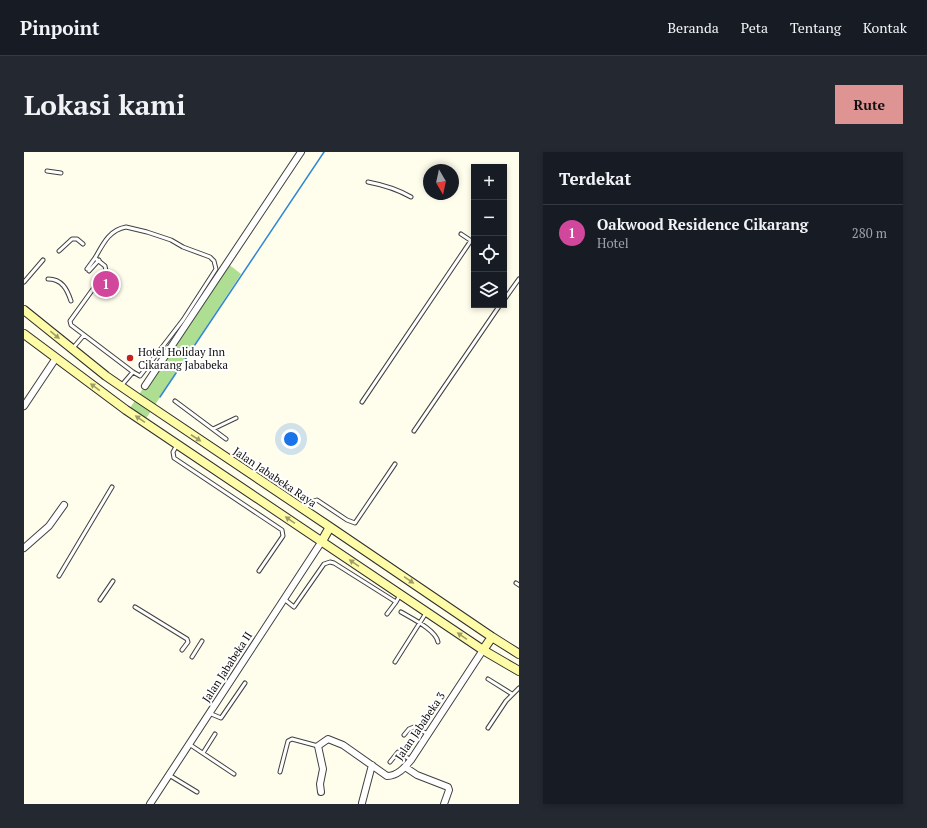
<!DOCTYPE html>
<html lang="id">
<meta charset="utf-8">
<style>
:root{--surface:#171b24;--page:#242831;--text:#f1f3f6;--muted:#9ea1a6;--line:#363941;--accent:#de9493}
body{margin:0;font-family:"PT Serif",serif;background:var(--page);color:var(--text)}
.controls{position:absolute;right:12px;top:12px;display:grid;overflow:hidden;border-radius:0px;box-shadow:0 2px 6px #0003}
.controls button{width:36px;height:36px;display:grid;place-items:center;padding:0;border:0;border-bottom:1px solid var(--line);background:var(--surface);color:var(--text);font:20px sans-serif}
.compass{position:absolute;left:399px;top:12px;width:36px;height:36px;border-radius:50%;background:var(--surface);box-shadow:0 2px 6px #0003;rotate:171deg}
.you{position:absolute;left:267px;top:287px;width:14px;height:14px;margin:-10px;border:3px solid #fff;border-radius:50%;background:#1a73e8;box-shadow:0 0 0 6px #1a73e833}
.badge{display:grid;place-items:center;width:26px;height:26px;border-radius:50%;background:var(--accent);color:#fff;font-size:13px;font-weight:700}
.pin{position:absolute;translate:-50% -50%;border:2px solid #fff;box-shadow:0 1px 4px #0006}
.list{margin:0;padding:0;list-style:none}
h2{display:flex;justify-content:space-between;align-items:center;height:52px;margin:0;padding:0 16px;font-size:17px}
h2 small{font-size:13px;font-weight:400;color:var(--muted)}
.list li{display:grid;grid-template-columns:26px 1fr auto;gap:12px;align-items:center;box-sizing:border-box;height:56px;padding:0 16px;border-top:1px solid var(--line)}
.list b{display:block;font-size:15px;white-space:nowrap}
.list p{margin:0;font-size:13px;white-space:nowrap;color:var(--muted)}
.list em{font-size:13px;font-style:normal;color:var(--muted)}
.icon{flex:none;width:22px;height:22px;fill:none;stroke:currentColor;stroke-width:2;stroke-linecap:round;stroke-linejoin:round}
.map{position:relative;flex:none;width:495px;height:652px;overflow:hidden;border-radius:0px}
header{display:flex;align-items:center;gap:24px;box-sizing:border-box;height:56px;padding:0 20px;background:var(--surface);border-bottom:1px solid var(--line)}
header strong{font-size:19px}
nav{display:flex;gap:22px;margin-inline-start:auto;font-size:14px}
.intro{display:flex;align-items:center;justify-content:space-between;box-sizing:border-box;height:96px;padding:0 24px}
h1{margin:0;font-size:28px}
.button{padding:10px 18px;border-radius:0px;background:var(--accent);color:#111;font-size:14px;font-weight:700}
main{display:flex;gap:24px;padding:0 24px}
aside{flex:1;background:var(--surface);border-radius:0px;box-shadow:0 2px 6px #0003}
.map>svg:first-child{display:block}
.forest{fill:#aede92}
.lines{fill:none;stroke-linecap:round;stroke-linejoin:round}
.stream{stroke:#2f87d6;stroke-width:1.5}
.service-casing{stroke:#404040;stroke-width:5}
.minor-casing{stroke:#404040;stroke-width:8}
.secondary-casing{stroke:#2f2f2f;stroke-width:10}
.service{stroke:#fff;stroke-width:3}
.minor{stroke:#fff;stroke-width:6}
.secondary{stroke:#fffca7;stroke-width:8}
.oneway{fill:#9e9c69}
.poi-dot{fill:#c6211b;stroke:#fff;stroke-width:1.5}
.labels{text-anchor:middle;stroke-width:4;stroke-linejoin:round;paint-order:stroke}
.poi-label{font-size:11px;fill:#0d0d0d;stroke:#fff;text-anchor:start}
.street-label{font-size:11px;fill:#0d0d0d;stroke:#fff}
</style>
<header>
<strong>Pinpoint</strong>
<nav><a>Beranda</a><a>Peta</a><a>Tentang</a><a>Kontak</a></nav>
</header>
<div class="intro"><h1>Lokasi kami</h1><a class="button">Rute</a></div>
<main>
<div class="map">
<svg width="495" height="652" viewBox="0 0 495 652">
<rect width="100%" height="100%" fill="#fffdec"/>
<!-- forest -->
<path class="forest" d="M203,111l14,11 -98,149 -17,-9z"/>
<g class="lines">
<!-- stream -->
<path class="stream" d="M136,245l164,-245"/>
<!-- service casing -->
<g class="service-casing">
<path id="service" d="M23,19l14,2
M344,30c16,3 29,7 43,15
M102,75l21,5 24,8 12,7 27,10 4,4 2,8 -33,51 -43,56 -7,-4 -62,-47 -1,-4 36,-50 -1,-5 -10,-8c8,-14 14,-28 31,-31z
M35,99l13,-12h5l6,5
M63,117l8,-11
M65,119l10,-11
M24,127c14,0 19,10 23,22
M0,130l19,-22
M480,148l15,-21
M49,196l11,-13
M97,234l12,-14
M151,249l51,38
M338,250l108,-160v-2l-9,-6
M189,277l23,-11
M390,279l86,-126
M153,293l-4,7 1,6 108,72 1,6 -24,35
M280,358l7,-8 6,-2 30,20 8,3 40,-59
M35,424l53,-89
M492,431l3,2
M260,447l10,8 30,-43 6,-2 4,1 62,39 4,-7
M76,448l13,-19
M111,455l52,32 1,3 -6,8
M377,460c10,6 35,18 37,30
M363,462l9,-12
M168,505l10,-16
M371,510l31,-49
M464,527l24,15
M185,561l12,5 24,-35
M464,576l18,-27 13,-13
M380,583l5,-6 5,-2 14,7
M165,592l45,30
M179,601l12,-19
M366,610l8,-10 13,8
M256,620l8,-31 4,-2 26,7
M145,623l28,17"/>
</g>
<!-- minor casing -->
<g class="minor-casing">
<path id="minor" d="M121,234l156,-234
M0,254l32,-48
M0,396l25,-22 15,-21
M381,615l12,8 31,12 1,3 -5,14
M297,640l-1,-8 3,-15 -5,-23 10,-7 15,6 44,31c11,0 18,-9 24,-16l72,-110
M338,651l10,-38
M126,652l172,-263"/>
</g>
<!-- secondary casing -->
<g class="secondary-casing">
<path id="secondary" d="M0,158l82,66 29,20 195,131 162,110 27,17
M0,182l102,76 357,240 36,21
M298,389l8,-14
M459,498l9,-13"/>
</g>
<!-- service -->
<use href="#service" class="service"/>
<!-- minor -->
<use href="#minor" class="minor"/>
<!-- secondary -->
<use href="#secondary" class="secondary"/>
</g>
<!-- one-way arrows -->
<defs><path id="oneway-solid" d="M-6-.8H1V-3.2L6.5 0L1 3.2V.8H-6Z"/></defs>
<g class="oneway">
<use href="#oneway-solid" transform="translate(31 183) rotate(39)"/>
<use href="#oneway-solid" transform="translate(71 235) rotate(-144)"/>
<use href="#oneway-solid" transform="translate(116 267) rotate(-146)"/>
<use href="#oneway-solid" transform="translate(172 286) rotate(33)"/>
<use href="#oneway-solid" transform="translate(266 368) rotate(-146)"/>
<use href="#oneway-solid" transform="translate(330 411) rotate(-146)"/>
<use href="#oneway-solid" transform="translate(385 428) rotate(34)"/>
<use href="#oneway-solid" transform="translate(438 484) rotate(-146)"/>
</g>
<!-- markers -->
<circle class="poi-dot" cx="106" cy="206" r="4"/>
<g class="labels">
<!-- poi labels -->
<g class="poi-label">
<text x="114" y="204">Hotel Holiday Inn<tspan x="114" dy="13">Cikarang Jababeka</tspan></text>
</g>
<!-- street labels -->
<g class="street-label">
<text transform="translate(251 325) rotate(34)" y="4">Jalan Jababeka Raya</text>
<text transform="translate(203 515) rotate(-57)" y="4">Jalan Jababeka II</text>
<text transform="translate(396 574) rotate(-56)" y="4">Jalan Jababeka 3</text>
</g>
</g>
</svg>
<div class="controls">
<button>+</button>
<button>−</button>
<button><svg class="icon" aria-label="locate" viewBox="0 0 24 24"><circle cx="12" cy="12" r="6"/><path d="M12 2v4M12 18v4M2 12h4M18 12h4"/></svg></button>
<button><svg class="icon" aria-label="layers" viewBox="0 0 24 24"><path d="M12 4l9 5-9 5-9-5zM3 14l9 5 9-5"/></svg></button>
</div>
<svg class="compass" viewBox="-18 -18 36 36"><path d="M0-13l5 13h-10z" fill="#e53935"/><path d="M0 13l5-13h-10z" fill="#9ea1a6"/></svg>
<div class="you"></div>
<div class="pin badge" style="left:82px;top:132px;background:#d1479c">1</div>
</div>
<aside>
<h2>Terdekat<small></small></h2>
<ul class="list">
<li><span class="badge" style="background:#d1479c">1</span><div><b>Oakwood Residence Cikarang</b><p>Hotel</p></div><em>280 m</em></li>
</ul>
</aside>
</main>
